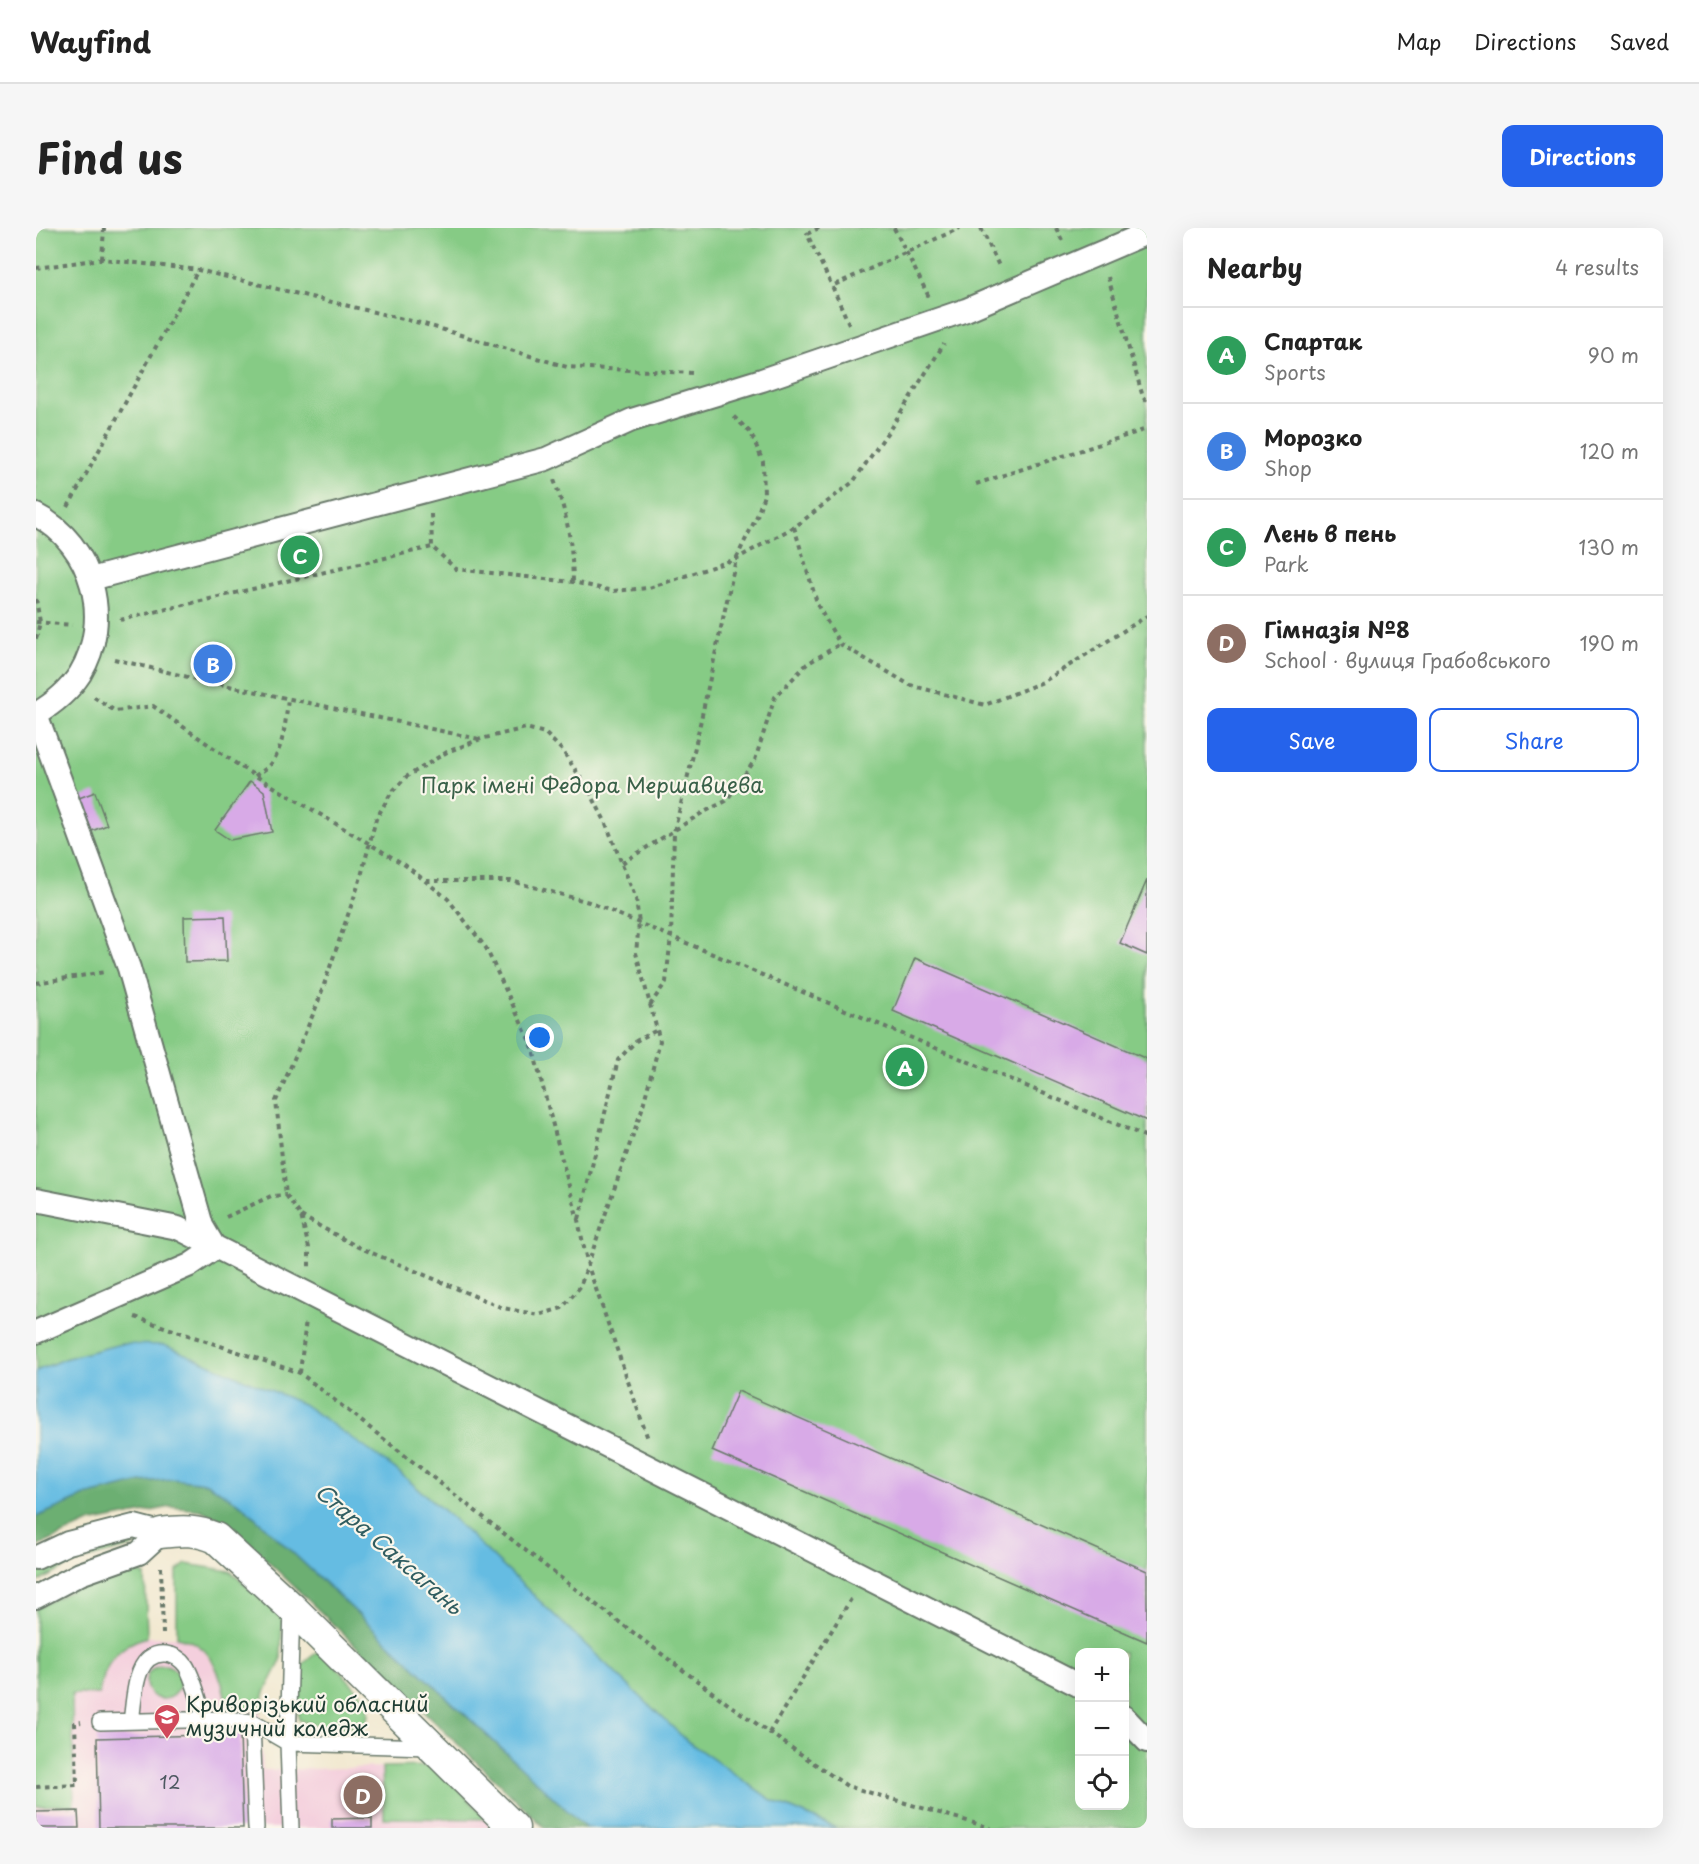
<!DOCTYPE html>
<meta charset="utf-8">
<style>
:root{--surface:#fff;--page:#f6f6f6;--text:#222;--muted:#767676;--line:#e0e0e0;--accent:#2563eb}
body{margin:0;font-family:"Playpen Sans",sans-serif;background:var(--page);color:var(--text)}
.controls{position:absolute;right:18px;bottom:18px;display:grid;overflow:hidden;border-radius:12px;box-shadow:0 6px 24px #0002}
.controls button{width:54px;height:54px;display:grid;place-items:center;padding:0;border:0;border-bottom:2px solid var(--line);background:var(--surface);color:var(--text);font:30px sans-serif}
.you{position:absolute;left:504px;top:810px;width:21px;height:21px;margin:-15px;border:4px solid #fff;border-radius:50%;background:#1a73e8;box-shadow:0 0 0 9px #1a73e833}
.badge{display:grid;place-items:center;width:39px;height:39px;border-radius:50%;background:var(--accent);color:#fff;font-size:20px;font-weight:700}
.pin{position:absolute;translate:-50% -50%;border:3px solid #fff;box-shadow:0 2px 6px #0006}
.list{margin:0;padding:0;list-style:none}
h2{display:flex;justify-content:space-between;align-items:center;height:78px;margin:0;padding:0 24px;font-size:26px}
h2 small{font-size:20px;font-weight:400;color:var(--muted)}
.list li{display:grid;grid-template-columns:39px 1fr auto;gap:18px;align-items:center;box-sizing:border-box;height:96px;padding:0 24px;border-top:2px solid var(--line)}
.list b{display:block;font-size:22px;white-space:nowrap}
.list p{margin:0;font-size:20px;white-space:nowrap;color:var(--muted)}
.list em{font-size:20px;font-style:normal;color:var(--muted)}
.actions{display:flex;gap:12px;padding:18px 24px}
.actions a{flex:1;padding:14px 0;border:2px solid var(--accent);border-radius:12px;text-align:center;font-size:21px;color:var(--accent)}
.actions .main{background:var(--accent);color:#fff}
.icon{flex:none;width:33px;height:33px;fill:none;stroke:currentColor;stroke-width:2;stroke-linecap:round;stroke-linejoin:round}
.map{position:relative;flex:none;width:1111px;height:1600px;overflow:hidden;border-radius:12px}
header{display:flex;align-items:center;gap:36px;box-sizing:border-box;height:84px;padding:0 30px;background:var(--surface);border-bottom:2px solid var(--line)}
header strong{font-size:28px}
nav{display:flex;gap:33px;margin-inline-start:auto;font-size:21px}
.intro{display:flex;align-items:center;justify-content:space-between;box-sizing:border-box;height:144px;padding:0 36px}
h1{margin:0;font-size:42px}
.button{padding:15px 27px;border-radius:12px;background:var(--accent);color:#fff;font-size:21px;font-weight:700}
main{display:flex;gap:36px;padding:0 36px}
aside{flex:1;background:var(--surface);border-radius:12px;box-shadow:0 6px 24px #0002}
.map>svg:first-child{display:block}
.built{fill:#f4cfdd}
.green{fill:#86cb85;stroke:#52845c;stroke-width:1.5;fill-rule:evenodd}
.forest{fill:#6caf72;stroke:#467653;stroke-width:1.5}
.water{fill:#65bce2;stroke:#427c8b;stroke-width:1.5}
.building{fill:#d8aae7}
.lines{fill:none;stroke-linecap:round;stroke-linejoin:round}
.service-casing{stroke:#69796b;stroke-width:18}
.pedestrian-casing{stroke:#69796b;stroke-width:26}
.minor-casing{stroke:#69796b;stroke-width:33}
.path{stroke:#69796b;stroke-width:4;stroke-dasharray:4.5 4.5;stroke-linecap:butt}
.service{stroke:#fff;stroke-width:15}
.pedestrian{stroke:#fff;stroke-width:22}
.minor{stroke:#fff;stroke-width:30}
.labels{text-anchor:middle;stroke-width:4.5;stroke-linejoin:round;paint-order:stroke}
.number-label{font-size:18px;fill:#4d5861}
.park-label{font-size:21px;fill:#396048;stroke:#fbf7ec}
.poi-label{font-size:21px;fill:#1f3d34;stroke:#fbf7ec;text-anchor:start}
.water-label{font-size:22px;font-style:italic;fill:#305d60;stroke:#fbf7ec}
</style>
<header>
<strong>Wayfind</strong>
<nav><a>Map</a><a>Directions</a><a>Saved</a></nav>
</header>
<div class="intro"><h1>Find us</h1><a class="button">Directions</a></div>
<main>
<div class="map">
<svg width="1111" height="1600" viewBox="0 0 1111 1600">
<rect width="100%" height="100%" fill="#fbf7ec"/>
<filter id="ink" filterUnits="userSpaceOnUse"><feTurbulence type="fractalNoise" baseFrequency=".0167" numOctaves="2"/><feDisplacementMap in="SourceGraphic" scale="12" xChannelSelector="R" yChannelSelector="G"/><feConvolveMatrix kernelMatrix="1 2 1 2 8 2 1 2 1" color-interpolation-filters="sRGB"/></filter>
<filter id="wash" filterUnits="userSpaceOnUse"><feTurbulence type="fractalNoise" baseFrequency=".008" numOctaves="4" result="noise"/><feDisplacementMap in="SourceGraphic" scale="24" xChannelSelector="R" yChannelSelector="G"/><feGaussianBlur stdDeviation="1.35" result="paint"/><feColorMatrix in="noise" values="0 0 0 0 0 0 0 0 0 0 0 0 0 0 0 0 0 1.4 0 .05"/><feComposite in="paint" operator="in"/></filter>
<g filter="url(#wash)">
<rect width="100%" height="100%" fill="#f2e9d1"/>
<!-- built -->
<path class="built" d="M111,1409h30l23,9 14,19 11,23 3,22 32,1 3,59 174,-4 56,62h-457v-22l38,-2 -3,-110h28l3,-17 12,-21 15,-15z"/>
<!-- green -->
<path class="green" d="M0,0h1111v1600h-311l-63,-27 -86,-60 -235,-223 -58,-50 -273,-124 -57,15 -28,12zM1044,1424h44v154h-44z
M95,1308l3,10 -58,16 -40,21v-12l35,-18z
M150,1336l44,7 52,47 -1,43 -16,31 -5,19 -33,-1c-2,-21 -10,-52 -28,-64 -6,-5 -16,-7 -22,-9v-66z
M96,1341l13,6 2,62c-30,8 -43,27 -48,57h-27l2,111 -38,1v-198l46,-23z
M285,1421l46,52 1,14 -3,10c-19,5 -47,2 -66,-5 -3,-16 -5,-39 3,-54 4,-6 13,-12 19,-17z
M110 1454a17 17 0 1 1 34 0a17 17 0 1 1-34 0Z
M401,1538l50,53 -103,-1 -2,-51z"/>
<!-- forest -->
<path class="forest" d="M136,1251l35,4 35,22 344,323h-41l-291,-280 -31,-27 -22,-11 -30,-3 -82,16 -53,24v-30l49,-21 56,-14z"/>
<!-- water -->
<path class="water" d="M85,1116l43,1 139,59 91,64 58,50 235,223 86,60 63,27h-250l-344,-323 -35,-22 -35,-4 -31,3 -56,14 -49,21v-146l28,-12z"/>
<g id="blocks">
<!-- building -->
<path class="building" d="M167,425l21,2 -1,20 -21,-1z
M214,553l14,10 8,41 -42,8 -15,-10z
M59,564l12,33 -15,6 -13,-33z
M1111,652v75l-27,-12z
M189,688l2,45 -42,1 -1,-45z
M879,730l232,101v62l-254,-110z
M702,1163l409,180v71l-435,-191z
M204,1506l3,94h-144l-2,-90z
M42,1583l1,17h-43v-16z
M336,1590v10h-40v-9z"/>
</g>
</g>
<g filter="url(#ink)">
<use href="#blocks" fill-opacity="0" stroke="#69796b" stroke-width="1.5"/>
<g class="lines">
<!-- service casing -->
<g class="service-casing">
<path id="service" d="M95,1493c4,-22 2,-70 35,-67 8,1 15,5 20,12 9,15 13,36 19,53
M64,1494l128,-3 24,3 36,21 141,4
M216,1494l4,106
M255,1600l-3,-85 4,-135"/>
</g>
<!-- pedestrian casing -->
<g class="pedestrian-casing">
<path id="pedestrian" d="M0,287c57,29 77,105 44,159 -11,17 -27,30 -44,40
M55,351l455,-120 86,-39 130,-40 204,-70 181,-77
M0,972l142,28 902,458
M0,1104l154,-67 25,-17 -13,-22 -73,-258 -93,-254
M0,1330l32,-15 66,-17 27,7
M0,1369l44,-23 59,-21 22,-20
M1088,1489l23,24"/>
</g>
<!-- minor casing -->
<g class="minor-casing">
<path id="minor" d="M125,1305c21,-3 36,-3 55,5l76,70 222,220"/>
</g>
<!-- path -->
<path class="path" d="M783,0l-12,6 25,52
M858,0l35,69
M945,0l19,40
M1020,0l8,16
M66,31l2,-31
M0,40l66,-9 96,11 226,54 143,43 125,6
M1072,49l35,120 4,5
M813,96l-17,-38 128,-58
M518,252c14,37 18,63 19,102
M940,256l171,-55
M32,279l130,-237
M395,286l1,33 24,22 117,13 40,9 36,-3 87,-29 60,-33 57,-44 39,-56 52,-82
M758,299l24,79 22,38 70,41 75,20 58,-23 104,-66
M0,371l4,23 -4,17
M84,392l312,-73
M0,394l36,3
M78,431l82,20 283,60
M58,469l21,14 38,-5 91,63 161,96 43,34 38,49 46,98 46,174 10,46 60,173
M219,548c5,-4 12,-7 16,-12 13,-17 15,-45 17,-66
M586,635l80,-50 24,-12 29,-41 20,-63 32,-33 33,-20
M390,653h85l78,21 558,235
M0,755l69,-11
M614,777l16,-23 5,-46 3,-104 21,-85 41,-188 21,-43 7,-21 -1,-33 -12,-29 -19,-18
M265,988l57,31 145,61 36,7 23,-7 18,-21 62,-178 18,-68 -24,-88 3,-30 -3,-24 -31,-78 -15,-29 -28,-42 -17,-17 -19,-5 -45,11 -34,13 -41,25 -15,16 -15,26 -16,61 -43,125 -41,96 10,94 15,21 8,32v19
M190,989l45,-21 15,-1
M543,991l39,-159 18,-19 21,-11
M99,1089l165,56 253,199 175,132 119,82 144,42
M264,1145l6,-53
M125,1339l2,67
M733,1505l82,-134
M0,1559l41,-2 -2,-62 6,-1"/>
<!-- service -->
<use href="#service" class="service"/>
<!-- pedestrian -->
<use href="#pedestrian" class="pedestrian"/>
<!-- minor -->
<use href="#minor" class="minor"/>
</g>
</g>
<!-- icons -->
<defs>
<g id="university-pin" transform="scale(1.35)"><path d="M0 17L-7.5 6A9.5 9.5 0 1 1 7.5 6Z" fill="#d1495b" stroke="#fbf7ec"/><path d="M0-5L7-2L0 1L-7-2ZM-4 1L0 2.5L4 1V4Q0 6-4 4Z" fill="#fff"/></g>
</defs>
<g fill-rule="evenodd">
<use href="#university-pin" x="131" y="1489"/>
</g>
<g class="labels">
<!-- number labels -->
<g class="number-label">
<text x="134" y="1561">12</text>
</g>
<!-- park labels -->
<g class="park-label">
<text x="556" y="565">Парк імені Федора Мершавцева</text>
</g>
<!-- poi labels -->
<g class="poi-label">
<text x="150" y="1484">Криворізький обласний<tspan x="150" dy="24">музичний коледж</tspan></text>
</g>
<!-- water labels -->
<g class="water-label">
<text transform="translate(353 1321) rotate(41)" y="8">Стара Саксагань</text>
</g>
</g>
</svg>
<div class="controls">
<button>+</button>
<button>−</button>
<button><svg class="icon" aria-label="locate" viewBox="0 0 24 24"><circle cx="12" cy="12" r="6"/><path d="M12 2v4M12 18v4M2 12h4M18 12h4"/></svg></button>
</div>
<div class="you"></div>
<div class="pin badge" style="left:869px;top:839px;background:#2e9e5b">A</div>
<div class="pin badge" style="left:177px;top:436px;background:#3f7fe0">B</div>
<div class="pin badge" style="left:264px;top:327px;background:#2e9e5b">C</div>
<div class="pin badge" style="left:327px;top:1567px;background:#8d6e63">D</div>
</div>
<aside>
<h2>Nearby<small>4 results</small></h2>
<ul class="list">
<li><span class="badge" style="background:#2e9e5b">A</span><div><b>Спартак</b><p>Sports</p></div><em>90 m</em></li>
<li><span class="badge" style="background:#3f7fe0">B</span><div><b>Морозко</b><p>Shop</p></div><em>120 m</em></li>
<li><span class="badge" style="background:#2e9e5b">C</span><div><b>Лень в пень</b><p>Park</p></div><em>130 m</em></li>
<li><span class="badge" style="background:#8d6e63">D</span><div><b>Гімназія №8</b><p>School · вулиця Грабовського</p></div><em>190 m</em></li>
</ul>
<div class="actions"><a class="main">Save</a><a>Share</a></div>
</aside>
</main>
